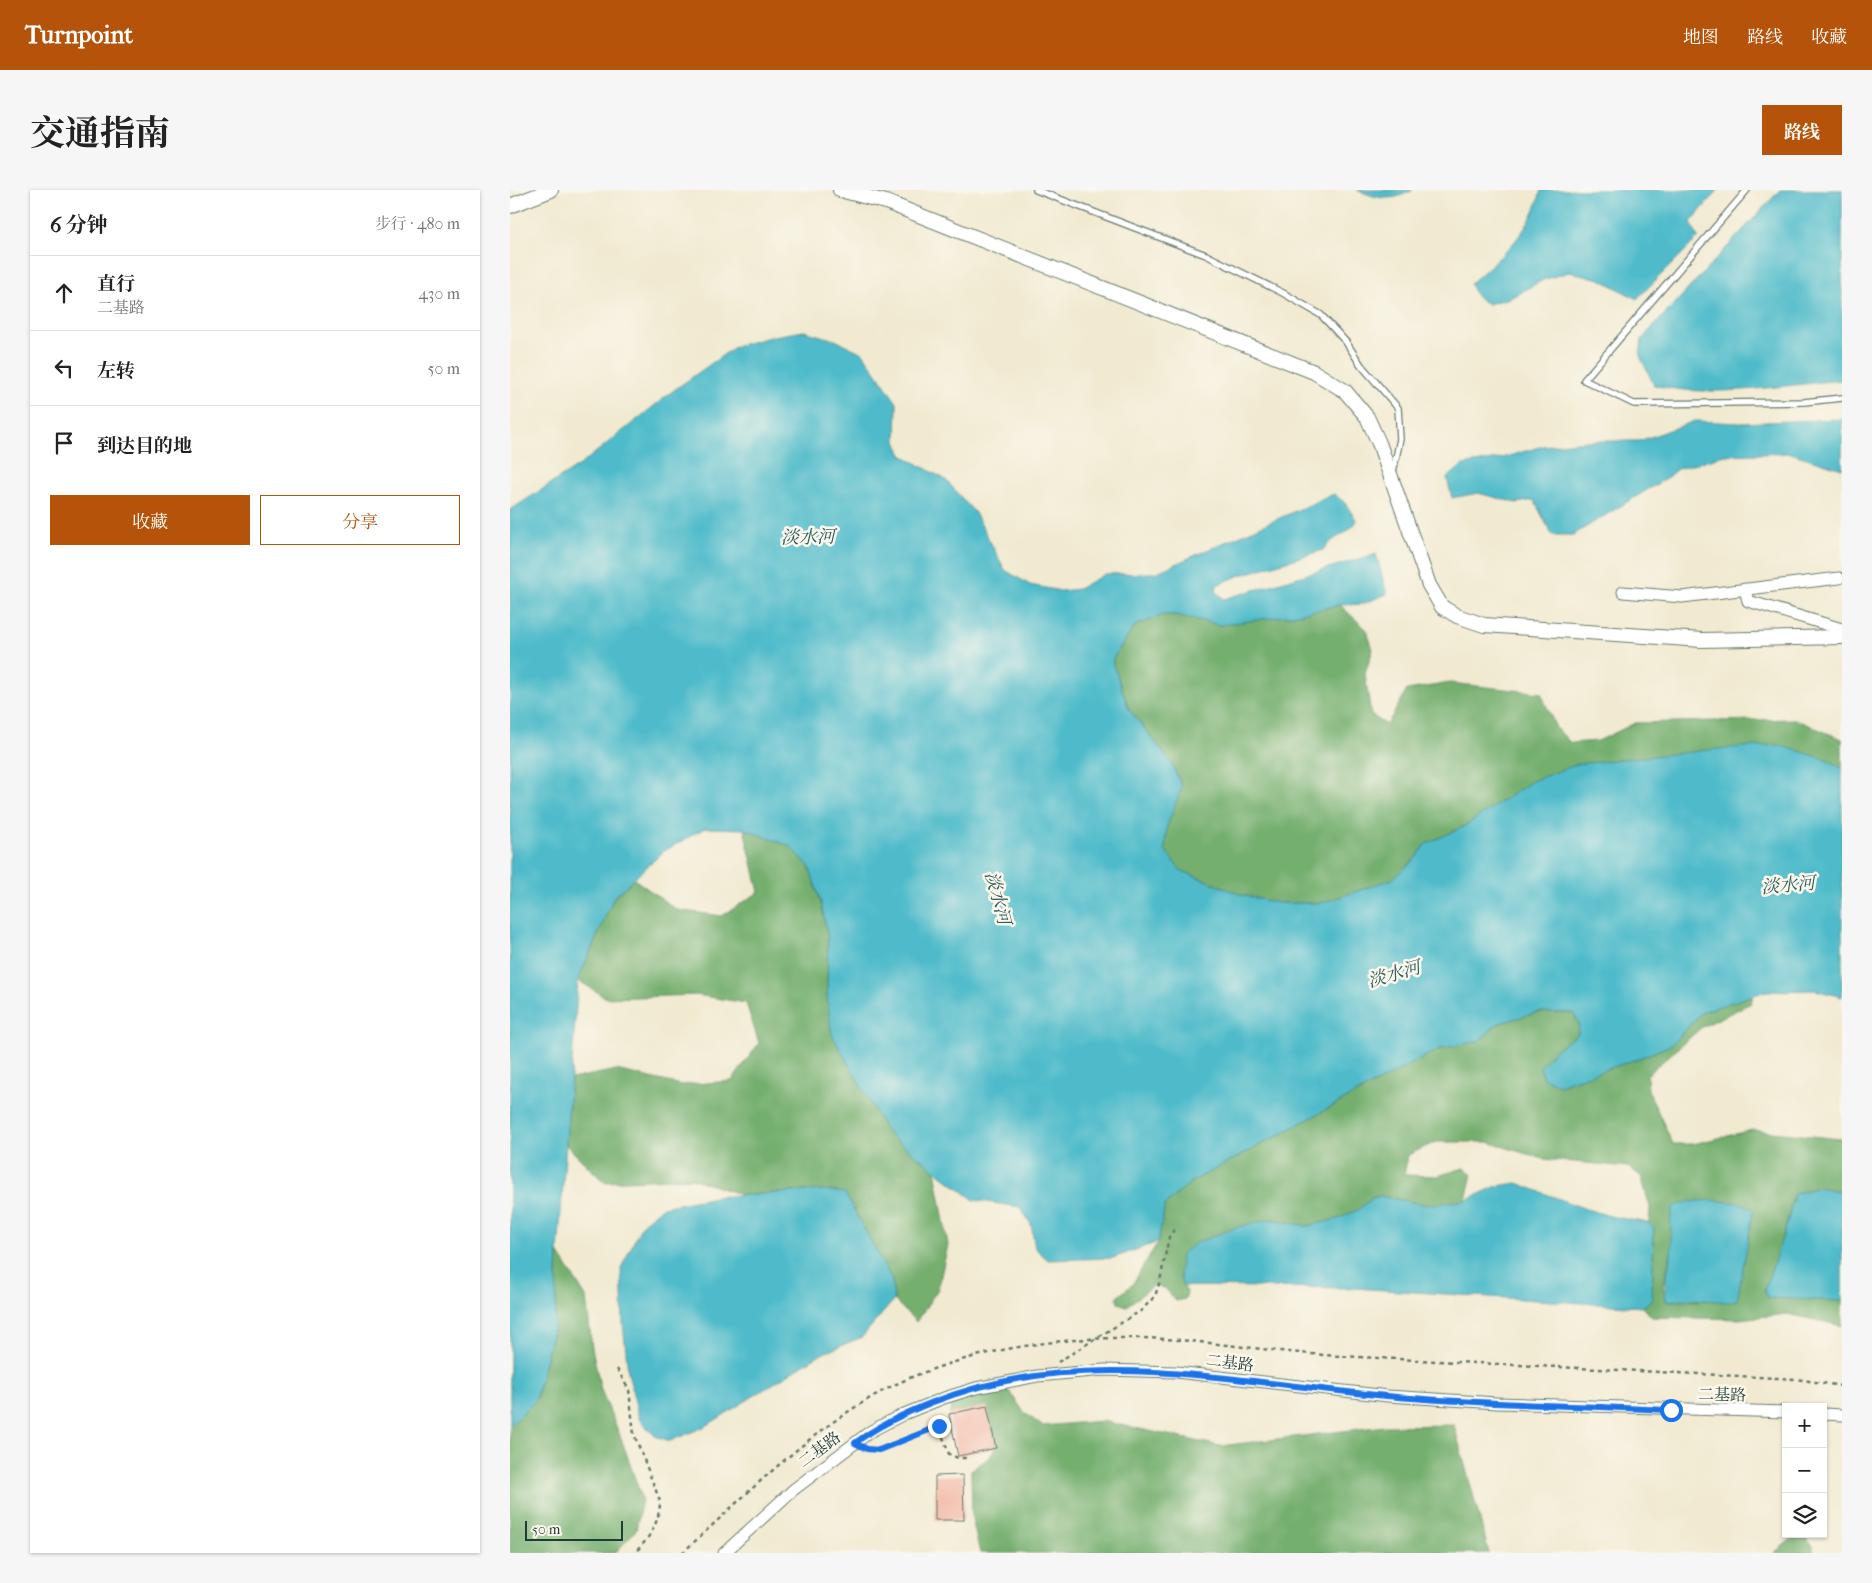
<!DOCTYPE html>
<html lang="zh">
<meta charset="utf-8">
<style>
:root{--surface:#fff;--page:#f6f6f6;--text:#222;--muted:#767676;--line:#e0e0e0;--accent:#b45309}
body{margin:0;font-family:"IM FELL French Canon","Noto Serif SC",serif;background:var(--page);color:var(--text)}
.controls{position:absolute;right:15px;bottom:15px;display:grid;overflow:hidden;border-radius:0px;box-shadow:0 1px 4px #0004}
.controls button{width:45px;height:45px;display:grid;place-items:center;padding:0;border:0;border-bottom:1px solid var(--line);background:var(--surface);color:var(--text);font:25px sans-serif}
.scale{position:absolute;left:15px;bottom:12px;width:98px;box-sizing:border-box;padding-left:5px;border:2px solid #1f3d34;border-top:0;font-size:14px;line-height:18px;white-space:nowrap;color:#1f3d34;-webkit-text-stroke:4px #fbf7ec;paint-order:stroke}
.stop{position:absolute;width:15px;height:15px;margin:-11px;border:4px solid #1a73e8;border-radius:50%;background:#fff}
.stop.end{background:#1a73e8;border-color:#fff;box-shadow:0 1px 5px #0008}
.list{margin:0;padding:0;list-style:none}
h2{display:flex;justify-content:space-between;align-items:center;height:65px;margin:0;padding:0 20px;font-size:21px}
h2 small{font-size:16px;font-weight:400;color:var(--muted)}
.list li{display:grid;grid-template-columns:32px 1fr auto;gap:15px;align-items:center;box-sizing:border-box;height:75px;padding:0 20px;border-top:1px solid var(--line)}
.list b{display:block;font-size:19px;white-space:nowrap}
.list p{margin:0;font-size:16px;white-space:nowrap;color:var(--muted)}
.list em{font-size:16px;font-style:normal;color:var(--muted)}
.actions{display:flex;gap:10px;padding:15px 20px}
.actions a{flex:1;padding:11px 0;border:1px solid var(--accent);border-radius:0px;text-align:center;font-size:18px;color:var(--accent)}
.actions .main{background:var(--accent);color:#fff}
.icon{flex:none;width:28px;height:28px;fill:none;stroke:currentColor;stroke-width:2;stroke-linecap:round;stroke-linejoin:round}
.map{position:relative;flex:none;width:1332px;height:1363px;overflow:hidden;border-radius:0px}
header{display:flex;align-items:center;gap:30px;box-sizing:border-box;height:70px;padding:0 25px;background:var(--accent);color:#fff}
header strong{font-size:24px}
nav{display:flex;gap:28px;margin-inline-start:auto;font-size:18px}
.intro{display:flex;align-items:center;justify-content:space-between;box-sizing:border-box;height:120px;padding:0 30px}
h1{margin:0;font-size:35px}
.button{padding:12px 22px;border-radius:0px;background:var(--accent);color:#fff;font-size:18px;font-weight:700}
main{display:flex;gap:30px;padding:0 30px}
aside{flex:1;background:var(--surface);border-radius:0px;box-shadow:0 1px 4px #0004}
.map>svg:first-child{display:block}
.forest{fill:#74af6e;stroke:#4a7651;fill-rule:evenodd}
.water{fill:#4fbbca;stroke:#377c7f}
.building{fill:#f1af9c}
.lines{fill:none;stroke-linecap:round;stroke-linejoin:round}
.service-casing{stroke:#687a6b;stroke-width:8}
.minor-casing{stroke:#687a6b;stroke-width:13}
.tertiary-casing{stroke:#687a6b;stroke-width:16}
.path{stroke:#687a6b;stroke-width:2.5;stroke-dasharray:4 4;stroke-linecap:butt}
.service{stroke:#fff;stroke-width:5.5}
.minor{stroke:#fff;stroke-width:11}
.tertiary{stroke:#fff;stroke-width:14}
.route{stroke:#1a73e8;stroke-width:6}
.labels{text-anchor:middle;stroke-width:5;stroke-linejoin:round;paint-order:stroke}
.street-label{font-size:16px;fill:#1f3d34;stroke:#fbf7ec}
.water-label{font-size:18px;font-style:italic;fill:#2b5c5a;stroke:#fbf7ec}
</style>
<header>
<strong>Turnpoint</strong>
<nav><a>地图</a><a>路线</a><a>收藏</a></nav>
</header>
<div class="intro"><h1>交通指南</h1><a class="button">路线</a></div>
<main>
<aside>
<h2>6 分钟<small>步行 · 480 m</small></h2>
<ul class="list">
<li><svg class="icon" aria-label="ahead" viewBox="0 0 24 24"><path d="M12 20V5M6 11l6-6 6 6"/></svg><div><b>直行</b><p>二基路</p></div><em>430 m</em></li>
<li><svg class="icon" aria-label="left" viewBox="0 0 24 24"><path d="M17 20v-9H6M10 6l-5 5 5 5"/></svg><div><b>左转</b></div><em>50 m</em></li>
<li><svg class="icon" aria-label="arrive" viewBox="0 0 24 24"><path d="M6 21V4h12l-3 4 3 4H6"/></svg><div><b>到达目的地</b></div></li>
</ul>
<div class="actions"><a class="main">收藏</a><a>分享</a></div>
</aside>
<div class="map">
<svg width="1332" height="1363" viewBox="0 0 1332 1363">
<rect width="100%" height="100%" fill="#fbf7ec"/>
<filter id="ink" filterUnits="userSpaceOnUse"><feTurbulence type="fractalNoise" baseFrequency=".02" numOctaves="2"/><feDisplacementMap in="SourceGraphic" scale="10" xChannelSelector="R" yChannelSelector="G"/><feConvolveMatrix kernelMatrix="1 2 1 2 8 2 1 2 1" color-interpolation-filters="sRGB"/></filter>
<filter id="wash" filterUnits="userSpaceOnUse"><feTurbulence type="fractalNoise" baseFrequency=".0096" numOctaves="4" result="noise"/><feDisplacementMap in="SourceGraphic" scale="20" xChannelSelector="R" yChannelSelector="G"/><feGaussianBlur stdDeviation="1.12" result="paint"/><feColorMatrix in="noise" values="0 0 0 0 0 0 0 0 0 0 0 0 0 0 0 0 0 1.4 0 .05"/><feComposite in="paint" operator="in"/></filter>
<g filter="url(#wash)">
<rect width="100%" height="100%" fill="#f1ead1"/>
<!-- forest -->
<path class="forest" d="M830,415l26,24 7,20 -8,25 6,41 16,10 20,-35 43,-7 91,10 15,35 15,15 27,-2 37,-18 159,-4 48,20v29l-16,-9 -361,67 -39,18 -10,14 -24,21 -70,24h-44l-36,-8 -62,-25 -15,-20 2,-24 14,-40 -10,-24 -42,-53 -16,-45v-6l22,-32 28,-11h13l44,10 73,-10z
M234,639l46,17 19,20 12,37 7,35 -1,59 61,137 47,36 13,75 -10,44 -22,33 -22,-22 -2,-20 -68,-90 -82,5 -51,-17 -87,4 -38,-37 5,-66 45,-9 65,15 51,-4 27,-38 -13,-40 -49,-8 -91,3 -28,-18 36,-83 20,-18 43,31 45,6 37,-24z
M1243,805l-2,8 -49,24 -55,48 1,15 25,54h20l59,-14 90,9v53l-23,-5 -25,7 -26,104 74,3v25l-54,-12 -49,5 -87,-2 -9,-10 9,-8 2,-71 -5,-5 1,-16 -9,-31 -13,-9 -85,-8 -55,-17h-52l-28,13 -4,20 33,1 27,-8 8,6 -6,26 -39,5 -47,-9 -8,2 -13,11 -21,10 -31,7 -35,-7 -89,67 4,6 -2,7 -9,2 -11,-13 -12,-2 -26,20 -9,-3 -1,-6 15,-12 26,-43 7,-37 26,-23 248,-133 39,-8 19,-17 41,-12 35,1 6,10 -1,11 -23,16 4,35 78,-26 34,-14 31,-33zM1161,1062l66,48 -71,1 -3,-14z
M48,1062l28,45 6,51 9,42 20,48 21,61 -6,31 -21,23h-105v-127l25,-25 20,-78z
M481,1200l18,1 15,21 18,14 60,-5 118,25 164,-20 70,-1 35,128h-509l-8,-34 -1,-49 18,-12 7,-10 -9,-41 -38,7 6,-13z
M1288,1344h3l12,12v7h-39z"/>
<!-- water -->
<path class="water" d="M847,0h56c-21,12 -35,9 -56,0z
M1031,0h177l-27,32 7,16 -61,61 -37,-20 -31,-7 -26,8 -33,18 -22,6 -12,-8 -6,-12c33,-30 60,-49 71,-94z
M1270,0h62v190c-58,5 -133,19 -188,5l-14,-29 2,-17z
M294,141l31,9 28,13 34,50 -1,38 6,14 44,25 29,33 30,57 25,15 31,6 17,-2 27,-15 50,-1 179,-79 11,9 12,18c-9,14 -23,14 -34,29l-85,26 -21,9 -1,7 8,7 152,-45 11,40 -25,10 -22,1 -47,10 -73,10 -44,-10h-13l-28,11 -22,32v6l16,45 42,53 11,25 -15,39 -2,24 15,20 62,25 36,8h44l70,-24 24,-21 10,-14 39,-18 67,-45 46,-17 150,-16 50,-3 48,14 16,9v229l-26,-7 -50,1 -64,21 -31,33 -34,14 -78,26 -16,-7 -3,-11 15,-17 23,-16 1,-11 -6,-10 -35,-1 -41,12 -18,17 -40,8 -248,133 -26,23 -7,37 -45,16 -65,2 -13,-12 -4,-24 -11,-17 -46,-7 -86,-66 -56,-99 -5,-38 1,-59 -7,-35 -12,-37 -19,-20 -46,-17 -39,-1 -41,23 -50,46 -36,83 -20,272 -3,71 -20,78 -25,25v-916l70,-45 94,-75 62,-44 38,-10z
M1332,229v50l-51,-16 -66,2 -48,14 -12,10 -92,56h-21l-18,-35 -17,3 -39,-10 -26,5 -5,-20 16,-13 35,-6 45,-13 44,-5h52l56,-20 45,2z
M1007,993l69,26 28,8 35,6 5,5 -2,71 -9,8 -289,-19 -171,-2 -3,-10 1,-22 15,-11 41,-16 35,-8 35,7 31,-7 21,-10 13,-11 8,-2 47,9 39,-5 31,-14z
M1309,997l23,5v109l-74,-3 -4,-7 23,-67 7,-30z
M314,1000l21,3 47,87 2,20 -32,37 -45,19 -111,70 -36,15 -15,-5 -16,-17 -11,-47 -5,-49 -2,-55 22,-45 20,-16 52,-10z
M1199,1010l31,3 14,6 -17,91 -8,2 -40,-3 -23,2c-3,-17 2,-30 5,-47 2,-16 -3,-31 2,-47l14,-5z"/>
<g id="blocks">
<!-- building -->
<path class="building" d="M477,1216l9,42 -38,8 -9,-42z
M453,1285l1,45h-29v-44z"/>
</g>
</g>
<g filter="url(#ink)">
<use href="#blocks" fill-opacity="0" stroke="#687a6b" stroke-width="1"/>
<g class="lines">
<!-- service casing -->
<g class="service-casing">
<path id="service" d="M526,0l170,65 77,38 38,22 25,27 15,23 37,43 2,31 -7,33
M1237,0l-163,190 50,24 170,-2 38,-4"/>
</g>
<!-- minor casing -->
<g class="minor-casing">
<path id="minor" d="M1235,399l3,12 94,28
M1113,402l59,5 157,-19
M1313,1224l19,1
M214,1363l69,-63 78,-59 33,-17 40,-16 32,-10 61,-12 67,-6 72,2 212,24 109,7 289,9"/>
</g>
<!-- tertiary casing -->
<g class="tertiary-casing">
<path id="tertiary" d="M330,0l46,12 428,170 31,19 22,26 12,26 50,142 13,22 15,9 27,9 218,15 140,-3
M0,16l41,-16"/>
</g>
<!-- path -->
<path class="path" d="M548,1172l84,-52 13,-14 5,-15 9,-44 7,-10
M107,1179l12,21 5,44 26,67c0,20 -11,39 -26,52
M357,1259l12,1 60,-24 10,28 9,4h9
M172,1363c71,-64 145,-142 235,-178 82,-32 175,-42 263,-35 53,5 106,13 160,16 152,8 304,15 456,23l46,7"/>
<!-- service -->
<use href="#service" class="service"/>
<!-- minor -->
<use href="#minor" class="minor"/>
<!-- tertiary -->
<use href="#tertiary" class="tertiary"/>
</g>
</g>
<g class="lines" filter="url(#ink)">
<!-- route -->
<path class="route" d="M429,1236l-60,24 -12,-1 -12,-6c24,-18 50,-30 78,-41 147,-58 303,-19 454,-6 95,9 190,9 284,14"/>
</g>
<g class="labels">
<!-- street labels -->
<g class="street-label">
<text transform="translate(720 1172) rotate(7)" y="6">二基路</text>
<text transform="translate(1212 1204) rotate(1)" y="6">二基路</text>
<text transform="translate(309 1259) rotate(-37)" y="6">二基路</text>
</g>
<!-- water labels -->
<g class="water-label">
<text transform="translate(298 347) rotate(-1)" y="6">淡水河</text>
<text transform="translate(1278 695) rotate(-5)" y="6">淡水河</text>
<text transform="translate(488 708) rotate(75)" y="6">淡水河</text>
<text transform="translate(884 784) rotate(-16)" y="6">淡水河</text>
</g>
</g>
</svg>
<div class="controls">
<button>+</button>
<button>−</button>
<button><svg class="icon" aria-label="layers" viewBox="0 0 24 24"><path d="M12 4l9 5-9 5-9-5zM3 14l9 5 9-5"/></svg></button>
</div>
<div class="scale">50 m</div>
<div class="stop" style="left:1161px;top:1220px"></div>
<div class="stop end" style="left:429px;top:1236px"></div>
</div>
</main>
